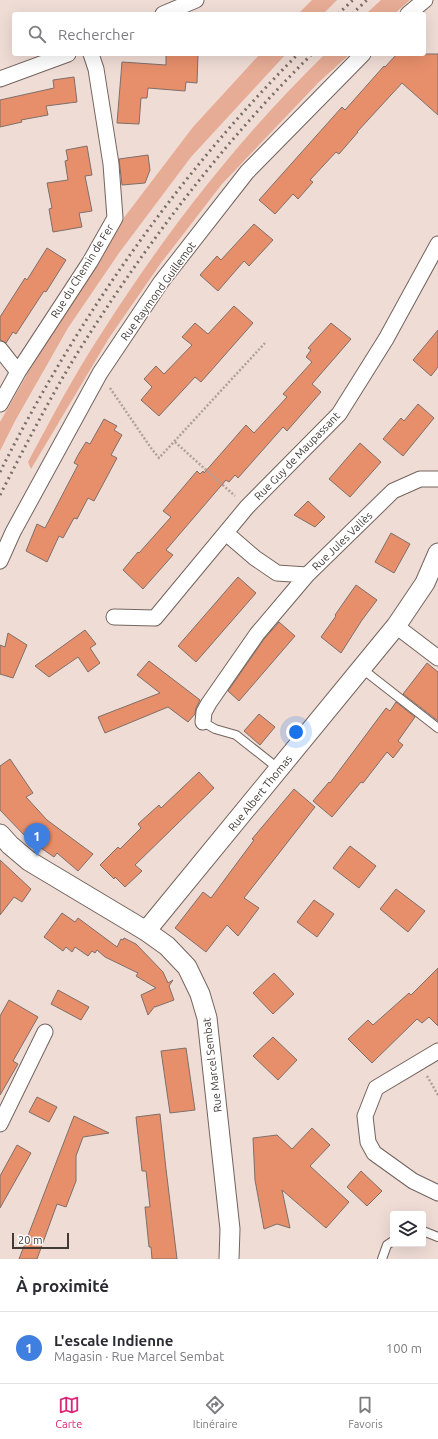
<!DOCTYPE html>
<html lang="fr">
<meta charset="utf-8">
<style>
:root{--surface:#fff;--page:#f2f2f3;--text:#2b2b33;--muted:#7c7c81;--line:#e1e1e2;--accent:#db2777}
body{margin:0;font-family:Ubuntu,sans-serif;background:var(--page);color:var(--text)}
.controls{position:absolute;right:12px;bottom:12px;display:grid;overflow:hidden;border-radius:4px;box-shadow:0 4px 16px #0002}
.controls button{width:36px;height:36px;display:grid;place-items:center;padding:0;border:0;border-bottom:1px solid var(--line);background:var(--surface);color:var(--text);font:20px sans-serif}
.scale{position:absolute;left:12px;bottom:10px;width:57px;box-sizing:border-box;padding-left:4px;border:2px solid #413a37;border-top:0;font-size:11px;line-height:14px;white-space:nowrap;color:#413a37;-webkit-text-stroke:3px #fff;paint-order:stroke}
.you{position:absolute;left:296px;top:732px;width:14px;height:14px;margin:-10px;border:3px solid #fff;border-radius:50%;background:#1a73e8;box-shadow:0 0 0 6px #1a73e833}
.badge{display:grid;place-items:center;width:26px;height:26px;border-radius:50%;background:var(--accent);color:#fff;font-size:13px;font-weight:700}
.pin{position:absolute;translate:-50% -33px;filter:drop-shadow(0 1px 2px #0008)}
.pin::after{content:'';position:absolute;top:21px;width:14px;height:12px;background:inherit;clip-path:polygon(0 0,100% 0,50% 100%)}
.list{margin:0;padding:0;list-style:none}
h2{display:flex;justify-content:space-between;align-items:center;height:52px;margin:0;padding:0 16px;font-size:17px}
h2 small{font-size:13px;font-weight:400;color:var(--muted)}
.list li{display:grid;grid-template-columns:26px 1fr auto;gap:12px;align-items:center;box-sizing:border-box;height:72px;padding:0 16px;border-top:1px solid var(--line)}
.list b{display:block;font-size:15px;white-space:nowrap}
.list p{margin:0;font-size:13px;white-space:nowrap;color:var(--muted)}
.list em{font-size:13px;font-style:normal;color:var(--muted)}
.icon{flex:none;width:22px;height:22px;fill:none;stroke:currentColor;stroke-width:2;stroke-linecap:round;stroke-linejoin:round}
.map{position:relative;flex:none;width:438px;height:1259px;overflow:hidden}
.search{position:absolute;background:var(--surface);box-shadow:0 4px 16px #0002;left:12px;right:12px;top:12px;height:44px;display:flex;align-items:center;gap:10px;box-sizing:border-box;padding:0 14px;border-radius:4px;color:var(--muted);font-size:15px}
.sheet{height:124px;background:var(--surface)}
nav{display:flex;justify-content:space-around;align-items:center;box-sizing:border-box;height:56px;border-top:1px solid var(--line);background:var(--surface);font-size:11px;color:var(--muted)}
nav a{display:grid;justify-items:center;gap:2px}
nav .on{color:var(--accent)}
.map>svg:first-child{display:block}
.green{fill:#e7ac95}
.building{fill:#e78f6b;stroke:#7f6f69}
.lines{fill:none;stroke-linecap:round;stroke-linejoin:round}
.service-casing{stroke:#74645e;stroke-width:10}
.minor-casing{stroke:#74645e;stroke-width:17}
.tertiary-casing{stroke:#74645e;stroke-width:21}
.path{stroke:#aea09a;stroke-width:2.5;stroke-dasharray:2 2;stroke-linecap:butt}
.service{stroke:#fff;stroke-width:8}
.minor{stroke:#fff;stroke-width:15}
.tertiary{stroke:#fff;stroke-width:19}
.rail{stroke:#7a6f6b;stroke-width:3;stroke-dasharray:2 4;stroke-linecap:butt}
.labels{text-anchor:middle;stroke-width:3;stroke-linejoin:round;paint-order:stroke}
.street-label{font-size:11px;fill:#413a37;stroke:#fff}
</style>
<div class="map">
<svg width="438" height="1259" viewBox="0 0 438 1259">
<rect width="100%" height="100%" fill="#efdcd5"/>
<!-- green -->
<path class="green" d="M312,0h25l-14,14h-25z
M381,0h29l-16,14h-28z
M260,54h26l-95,103 -72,96 -51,75 -53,93 -15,30v-29l29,-51 94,-152 70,-92z
M325,54h25l-31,28 -97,102 -61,79 -52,75 -78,131 -3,-7c23,-43 46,-87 73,-128 64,-101 139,-197 224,-280z"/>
<!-- building -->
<path class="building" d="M166,54h32l-1,29 -11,-1 -1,9 -37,-3 -1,10h-6l-2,26 -22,-1 5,-61 44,3z
M397,54h41v61l-36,-32 -45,49h1l-19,22 -3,-2 -26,28 3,2 -15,17 -5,-5 -18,20 -16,-14 83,-93 3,3 39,-44 1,1z
M74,77l3,25 -31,4 2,9 -27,5 1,2 -22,5v-27l54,-12 -1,-8z
M87,146l5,29 -7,1 7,35 -13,2 3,14 -29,5 -4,-23 3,-1 -5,-25 21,-3 -3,-19 3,-1 -2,-10z
M148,155l2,15 -5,13 -23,2 -3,-26z
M254,224l19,16 -24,26 -5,-5 -26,30 -18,-16 17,-19 4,4z
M47,248l19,12 -20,32 -2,-1 -28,43 -3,-2 -7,11 -6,-3v-23l25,-39 2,2z
M234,306l19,17 -52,59 -6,-5 -36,39 -18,-16 11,-13 -8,-8 12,-13 8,8 28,-29 -10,-8 13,-14 13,11z
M331,323l20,16 -39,45 9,8 -34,39 -4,-4 -45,51 -3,-3 -6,7 -3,-2 -60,70 7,5 -30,34 -20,-19 15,-18 1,1 32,-36 -8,-6 34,-40 3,3 3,-3 1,2 42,-48 8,8 33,-36 -4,-3 29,-32 -6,-5 5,-7 -3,-2z
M438,330v37l-7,9 -18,-16z
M418,404l16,14 -31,38 -20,-17 18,-21 3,3z
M104,419l13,7 -3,4 8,5 -11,20 6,3 -23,43 -6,-3 -11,21 -3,-1 -11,20 -4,-2 -12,26 -21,-11 11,-27 8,4 33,-63 -4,-2 4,-8 8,-13 4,2z
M360,443l21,19 -31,35 -21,-18z
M308,501l17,16 -10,10 -21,-12z
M391,533l19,11 -16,29 -19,-11z
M238,577l18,16 -60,69 -18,-16z
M356,585l21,15 -15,20 -21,33 -20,-16 15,-21 -1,-1z
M279,622l16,14 -56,65 -11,-10 36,-52z
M85,630l11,14 -6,4 10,15 -12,9 -10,-15 -29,20 -14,-11z
M8,633l19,12 -14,33 -13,-4v-29l5,2z
M149,661l51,39 -4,8 -1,6 -7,8 -20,-15 -63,26 -7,-16 62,-24 -23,-18z
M427,663l11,9v49l-35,-27z
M396,702l19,15 -17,24 5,4 -10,13 -6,-6 -24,31 -2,-1 -29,35 -19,-16 16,-19 1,1 56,-75 4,3z
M259,714l16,13 -15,18 -16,-14z
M10,759l23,34 -7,4 21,23 46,34 -15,17 -21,-18 -3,4 -26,-18 -28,-29v-44z
M199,772l15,16 -79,77 7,6 -17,16 -10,-10 -1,2 -14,-14 18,-18 2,2 21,-21 -3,-4 21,-19 2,3z
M294,789l21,18 -71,91 15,10 -21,28 -11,-11 -21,27 -31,-24 28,-36 8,6 43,-58 -2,-1z
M350,846l26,20 -17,22 -26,-20z
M0,860l31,29 -9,13 -8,-5 -14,18z
M396,889l29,22 -17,21 -28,-23z
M314,900l20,14 -17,23 -20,-15z
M62,913l13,9 3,-4 39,29 4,-8 2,1 1,-2 12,6 27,28 5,11 5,-3 -4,6 5,14 -19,7v-1l-7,9 -7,-20 15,-7 -20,-12 2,-3 -33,-16 -8,-7 -2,3 -3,-2 -4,5 -13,-9 -3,5 -6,-5 -3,4 -19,-14z
M438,968v58l-9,-9 -7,6 -5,-4 -45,44 -24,-24 20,-19 5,5 36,-32 2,2z
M274,973l20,21 -21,20 -20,-21z
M58,990l31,17 -8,13 -30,-16z
M9,1000l29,17 -25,44 5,3 -18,31v-79z
M273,1037l24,23 -19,20 -25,-24z
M186,1048l9,62 -25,3 -9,-62z
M37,1097l20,10 -8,15 -20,-10z
M160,1114l6,55 11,90h-25l-1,-12h-2l-4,-40h5l-4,-36h-4l-6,-54z
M74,1116l35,17 -26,4 -7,19v25l-10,26 -9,-3 -20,55h-18z
M312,1128l18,17 -20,21 39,36 -23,26 -44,-38 8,38 -13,-4 -13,5 -9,-49 -2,-42 24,-3 15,14z
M17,1145l14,8 -31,55v-32z
M361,1171l21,20 -15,15 -20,-19z"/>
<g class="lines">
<!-- service casing -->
<g class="service-casing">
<path id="service" d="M361,668l77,60
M203,722l12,7 21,6 43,34
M423,1231l15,6
M382,1259l5,-14 6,-4"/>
</g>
<!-- minor casing -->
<g class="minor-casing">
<path id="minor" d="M163,14l33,-14
M408,14l17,-14
M0,79l68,-25
M0,349l18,23
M0,404l18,-32 72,-110 25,-44 -4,-54 -15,-95 -5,-15
M226,533l29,25 22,15 30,2 86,-84 27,-12h18
M0,561l13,-29 87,-159 61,-91 86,-110 116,-118
M114,617l41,1 92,-111 92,-93 47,-75 52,-95
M396,626l42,32
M203,722l1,-10 5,-9 48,-69 50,-59
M438,1051l-62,37 -11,28 3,26 6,11 39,28 25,12
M0,1124l45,-92"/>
</g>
<!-- tertiary casing -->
<g class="tertiary-casing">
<path id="tertiary" d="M0,834l10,11 19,16 117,70 21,15 20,21 13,27 7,24 23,211 -1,30
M146,931l250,-305 29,-43 13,-30"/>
</g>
<!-- path -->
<path class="path" d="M110,388l41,60 8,10 106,-115
M175,442l60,54
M427,1076l11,19"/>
<!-- service -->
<use href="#service" class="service"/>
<!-- minor -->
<use href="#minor" class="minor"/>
<!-- tertiary -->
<use href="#tertiary" class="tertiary"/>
<!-- rail -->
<path class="rail" d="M338,14l15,-14
M352,14l15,-14
M0,472c77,-153 177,-296 298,-418
M0,495c27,-52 53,-104 85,-154 65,-102 141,-202 227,-287"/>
</g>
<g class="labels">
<!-- street labels -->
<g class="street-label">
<text transform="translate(82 271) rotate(-58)" y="4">Rue du Chemin de Fer</text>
<text transform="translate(158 291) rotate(-54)" y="4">Rue Raymond Guillemot</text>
<text transform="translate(297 456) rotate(-46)" y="4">Rue Guy de Maupassant</text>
<text transform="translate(342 541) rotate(-44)" y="4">Rue Jules Vallès</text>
<text transform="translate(260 793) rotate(-51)" y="4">Rue Albert Thomas</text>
<text transform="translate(212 1065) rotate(-97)" y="4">Rue Marcel Sembat</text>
</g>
</g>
</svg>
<div class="controls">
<button><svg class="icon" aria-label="layers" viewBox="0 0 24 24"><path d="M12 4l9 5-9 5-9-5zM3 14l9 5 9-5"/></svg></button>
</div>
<div class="scale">20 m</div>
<div class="you"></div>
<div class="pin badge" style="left:37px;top:856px;background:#3f7fe0">1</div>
<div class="search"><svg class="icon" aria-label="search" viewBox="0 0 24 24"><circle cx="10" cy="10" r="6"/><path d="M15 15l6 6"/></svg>Rechercher</div>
</div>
<section class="sheet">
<h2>À proximité<small></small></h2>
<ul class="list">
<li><span class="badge" style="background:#3f7fe0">1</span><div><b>L'escale Indienne</b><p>Magasin · Rue Marcel Sembat</p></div><em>100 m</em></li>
</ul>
</section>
<nav>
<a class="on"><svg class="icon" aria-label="map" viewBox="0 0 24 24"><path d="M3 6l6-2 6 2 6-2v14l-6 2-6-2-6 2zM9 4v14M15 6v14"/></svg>Carte</a>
<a><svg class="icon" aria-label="directions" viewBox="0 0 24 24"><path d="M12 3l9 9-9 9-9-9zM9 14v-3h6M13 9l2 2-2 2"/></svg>Itinéraire</a>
<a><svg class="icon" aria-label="saved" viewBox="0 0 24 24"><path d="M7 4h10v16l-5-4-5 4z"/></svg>Favoris</a>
</nav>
